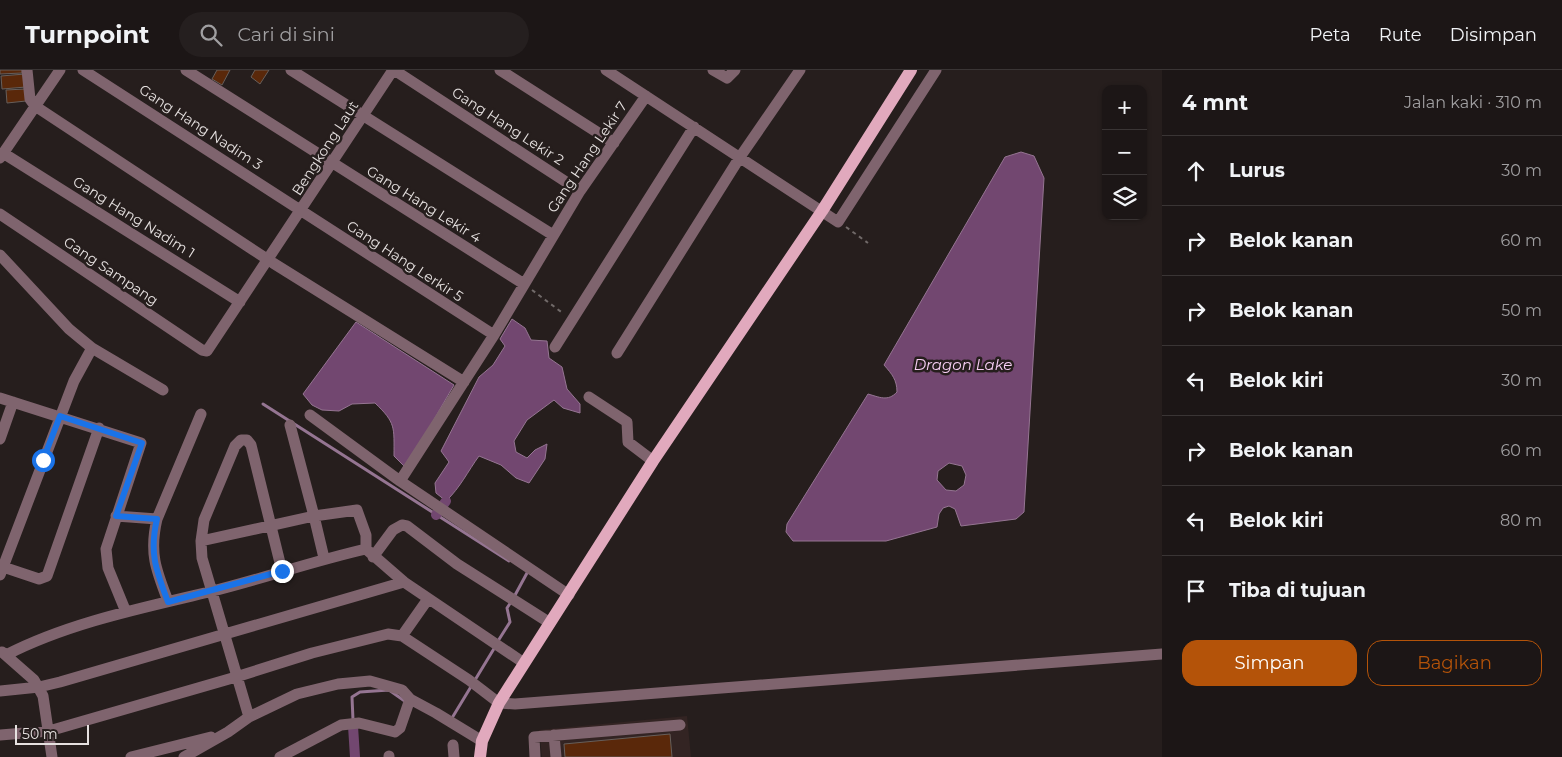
<!DOCTYPE html>
<html lang="id">
<meta charset="utf-8">
<style>
:root{--surface:#1c1616;--page:#251f1f;--text:#f1f3f6;--muted:#a09fa1;--line:#3a3535;--accent:#b45309}
body{margin:0;font-family:Montserrat,sans-serif;background:var(--page);color:var(--text)}
.controls{position:absolute;right:15px;top:15px;display:grid;overflow:hidden;border-radius:10px;box-shadow:0 1px 4px #0004}
.controls button{width:45px;height:45px;display:grid;place-items:center;padding:0;border:0;border-bottom:1px solid var(--line);background:var(--surface);color:var(--text);font:25px sans-serif}
.scale{position:absolute;left:15px;bottom:12px;width:74px;box-sizing:border-box;padding-left:5px;border:2px solid #e6e1e0;border-top:0;font-size:14px;line-height:18px;white-space:nowrap;color:#e6e1e0;-webkit-text-stroke:4px #261e1d;paint-order:stroke}
.stop{position:absolute;width:15px;height:15px;margin:-11px;border:4px solid #1a73e8;border-radius:50%;background:#fff}
.stop.end{background:#1a73e8;border-color:#fff;box-shadow:0 1px 5px #0008}
.list{margin:0;padding:0;list-style:none}
h2{display:flex;justify-content:space-between;align-items:center;height:65px;margin:0;padding:0 20px;font-size:21px}
h2 small{font-size:16px;font-weight:400;color:var(--muted)}
.list li{display:grid;grid-template-columns:32px 1fr auto;gap:15px;align-items:center;box-sizing:border-box;height:70px;padding:0 20px;border-top:1px solid var(--line)}
.list b{display:block;font-size:19px;white-space:nowrap}
.list em{font-size:16px;font-style:normal;color:var(--muted)}
.actions{display:flex;gap:10px;padding:15px 20px}
.actions a{flex:1;padding:11px 0;border:1px solid var(--accent);border-radius:15px;text-align:center;font-size:18px;color:var(--accent)}
.actions .main{background:var(--accent);color:#fff}
.icon{flex:none;width:28px;height:28px;fill:none;stroke:currentColor;stroke-width:2;stroke-linecap:round;stroke-linejoin:round}
.map{position:relative;flex:none;width:1162px;height:687px;overflow:hidden}
header{display:flex;align-items:center;gap:30px;box-sizing:border-box;height:70px;padding:0 25px;background:var(--surface);border-bottom:1px solid var(--line)}
header strong{font-size:24px}
nav{display:flex;gap:28px;margin-inline-start:auto;font-size:18px}
.search{width:350px;height:45px;background:var(--page);display:flex;align-items:center;gap:12px;box-sizing:border-box;padding:0 18px;border-radius:28px;color:var(--muted);font-size:19px}
main{display:flex}
aside{flex:1;background:var(--surface)}
.map>svg:first-child{display:block}
.built{fill:#332423}
.water{fill:#724770;stroke:#957592;fill-rule:evenodd}
.lines{fill:none;stroke-linecap:round;stroke-linejoin:round}
.stream{stroke:#957592;stroke-width:3}
.canal{stroke:#724770;stroke-width:10}
.building{fill:#5a280a;stroke:#675f5b}
.path{stroke:#706968;stroke-width:2;stroke-dasharray:4 4;stroke-linecap:butt}
.minor{stroke:#7f646e;stroke-width:11}
.major{stroke:#e1a9bd;stroke-width:12}
.route{stroke:#1a73e8;stroke-width:6}
.labels{text-anchor:middle;stroke-width:5;stroke-linejoin:round;paint-order:stroke}
.street-label{font-size:14px;fill:#e6e1e0;stroke:#261e1d}
.water-label{font-size:15px;font-style:italic;fill:#f8cff5;stroke:#261e1d}
</style>
<header>
<strong>Turnpoint</strong>
<div class="search"><svg class="icon" aria-label="search" viewBox="0 0 24 24"><circle cx="10" cy="10" r="6"/><path d="M15 15l6 6"/></svg>Cari di sini</div>
<nav><a>Peta</a><a>Rute</a><a>Disimpan</a></nav>
</header>
<main>
<div class="map">
<svg width="1162" height="687" viewBox="0 0 1162 687">
<rect width="100%" height="100%" fill="#261e1d"/>
<!-- built -->
<path class="built" d="M687,646l4,41h-149l-3,-27z"/>
<!-- water -->
<path class="water" d="M1021,82l13,4 10,22 -20,334 -8,7 -55,7 -6,-17 -6,-3 -6,2 -4,6 -2,13 -51,14h-93l-7,-9 1,-8 81,-130c11,3 20,8 29,-2 0,-12 -5,-18 -13,-27l121,-208zM949,393l13,3 4,9 -2,10 -8,6 -10,-1 -9,-10 1,-9z
M512,249l13,9 6,12 16,1 2,17 13,9 5,22 13,15v9l-17,-5 -9,-8 -27,20 -13,21 2,11 11,6 8,-8 12,-6 -2,15 -16,24 -13,-5 -15,-13 -22,-9c-11,15 -19,32 -33,45l-10,-8 -1,-10 14,-21 -8,-11 38,-74 14,-12 12,-19 -5,-7z
M356,252l98,63 -48,83 -12,-12c0,-29 2,-33 -19,-53l-23,1 -13,7 -17,-1 -10,-5 -9,-11z"/>
<g class="lines">
<!-- stream -->
<path class="stream" d="M263,334l246,157
M514,527l13,-24
M498,571l12,-19 -3,-14 4,-6
M452,648l43,-71
M353,650l-1,-23 8,-5 29,-2 17,12"/>
<!-- canal -->
<path class="canal" d="M436,445l10,-14
M353,656l2,31"/>
</g>
<!-- building -->
<path class="building" d="M0,0h22v3l-22,1z
M217,0h13l-8,15 -10,-6z
M255,0h14l-9,14 -9,-7z
M25,4l1,13 -24,2 -1,-13z
M25,19l1,12 -19,2 -1,-13z
M670,664l2,23h-107l-1,-13z"/>
<g class="lines">
<!-- path -->
<path class="path" d="M846,157l22,16
M532,220l32,24"/>
<!-- minor -->
<path class="minor" d="M27,0l3,29 5,7 238,157 191,119
M83,0c138,88 274,177 411,265
M186,0l338,214
M291,0l262,165
M394,0l186,121
M500,0l114,73
M606,0l232,152 98,-152
M713,0l14,8 8,-8
M3,83l237,149
M0,88l60,-88
M0,144l202,136 5,1 186,-281
M0,185l69,74 23,19 71,42
M555,277l139,-220
M617,283l123,-196 60,-87
M589,327l38,25 1,20 25,19
M0,328l141,45 -35,106 2,19 18,44
M310,345l90,66 169,114
M290,355l24,91 43,-6 9,25v14l38,33 120,81
M0,369l13,-37
M400,411l94,-146 86,-144 66,-95
M116,446l41,3
M201,471l113,-25 10,42
M373,487l20,-27 9,-5 5,1 50,38 93,59
M0,496l39,13 8,-3 52,-148
M0,505l74,-194 18,-33
M168,531c-12,-31 -19,-48 -11,-82l44,-105
M402,566l26,-37
M2,582l32,28 9,16 9,61
M6,585c62,-32 136,-47 203,-63 53,-13 104,-31 157,-43
M0,621l39,-4 21,-5 344,-100
M249,647l-47,-159 -1,-17 3,-21 31,-74 6,-6h6l4,5 31,126
M0,665l49,-4 187,-54 76,-24 76,-19 14,2 67,44 30,23 16,1 647,-50
M554,665l2,22
M453,675l1,12
M389,686v1
M131,687l80,-20
M184,687l44,-25 21,-15 48,-23 41,-10 32,-3 32,9 8,9 26,14 46,28
M280,687l61,-32 18,-2 36,9 5,-4 10,-29
M535,687l-1,-20 146,-12"/>
<!-- major -->
<path class="major" d="M480,687l2,-16 17,-38 154,-242 169,-250 89,-141"/>
</g>
<g class="lines">
<!-- route -->
<path class="route" d="M43,390l17,-44 82,27 -26,73 41,3c-8,34 -1,51 11,83l114,-31"/>
</g>
<g class="labels">
<!-- street labels -->
<g class="street-label">
<text transform="translate(508 56) rotate(33)" y="5">Gang Hang Lekir 2</text>
<text transform="translate(201 57) rotate(33)" y="5">Gang Hang Nadim 3</text>
<text transform="translate(325 78) rotate(-57)" y="5">Bengkong Laut</text>
<text transform="translate(587 87) rotate(-56)" y="5">Gang Hang Lekir 7</text>
<text transform="translate(424 134) rotate(32)" y="5">Gang Hang Lekir 4</text>
<text transform="translate(134 147) rotate(32)" y="5">Gang Hang Nadim 1</text>
<text transform="translate(405 191) rotate(33)" y="5">Gang Hang Lerkir 5</text>
<text transform="translate(111 201) rotate(34)" y="5">Gang Sampang</text>
</g>
<!-- water labels -->
<g class="water-label">
<text x="963" y="300">Dragon Lake</text>
</g>
</g>
</svg>
<div class="controls">
<button>+</button>
<button>−</button>
<button><svg class="icon" aria-label="layers" viewBox="0 0 24 24"><path d="M12 4l9 5-9 5-9-5zM3 14l9 5 9-5"/></svg></button>
</div>
<div class="scale">50 m</div>
<div class="stop" style="left:43px;top:390px"></div>
<div class="stop end" style="left:282px;top:501px"></div>
</div>
<aside>
<h2>4 mnt<small>Jalan kaki · 310 m</small></h2>
<ul class="list">
<li><svg class="icon" aria-label="ahead" viewBox="0 0 24 24"><path d="M12 20V5M6 11l6-6 6 6"/></svg><div><b>Lurus</b></div><em>30 m</em></li>
<li><svg class="icon" aria-label="right" viewBox="0 0 24 24"><path d="M7 20v-9h11M14 6l5 5-5 5"/></svg><div><b>Belok kanan</b></div><em>60 m</em></li>
<li><svg class="icon" aria-label="right" viewBox="0 0 24 24"><path d="M7 20v-9h11M14 6l5 5-5 5"/></svg><div><b>Belok kanan</b></div><em>50 m</em></li>
<li><svg class="icon" aria-label="left" viewBox="0 0 24 24"><path d="M17 20v-9H6M10 6l-5 5 5 5"/></svg><div><b>Belok kiri</b></div><em>30 m</em></li>
<li><svg class="icon" aria-label="right" viewBox="0 0 24 24"><path d="M7 20v-9h11M14 6l5 5-5 5"/></svg><div><b>Belok kanan</b></div><em>60 m</em></li>
<li><svg class="icon" aria-label="left" viewBox="0 0 24 24"><path d="M17 20v-9H6M10 6l-5 5 5 5"/></svg><div><b>Belok kiri</b></div><em>80 m</em></li>
<li><svg class="icon" aria-label="arrive" viewBox="0 0 24 24"><path d="M6 21V4h12l-3 4 3 4H6"/></svg><div><b>Tiba di tujuan</b></div></li>
</ul>
<div class="actions"><a class="main">Simpan</a><a>Bagikan</a></div>
</aside>
</main>
